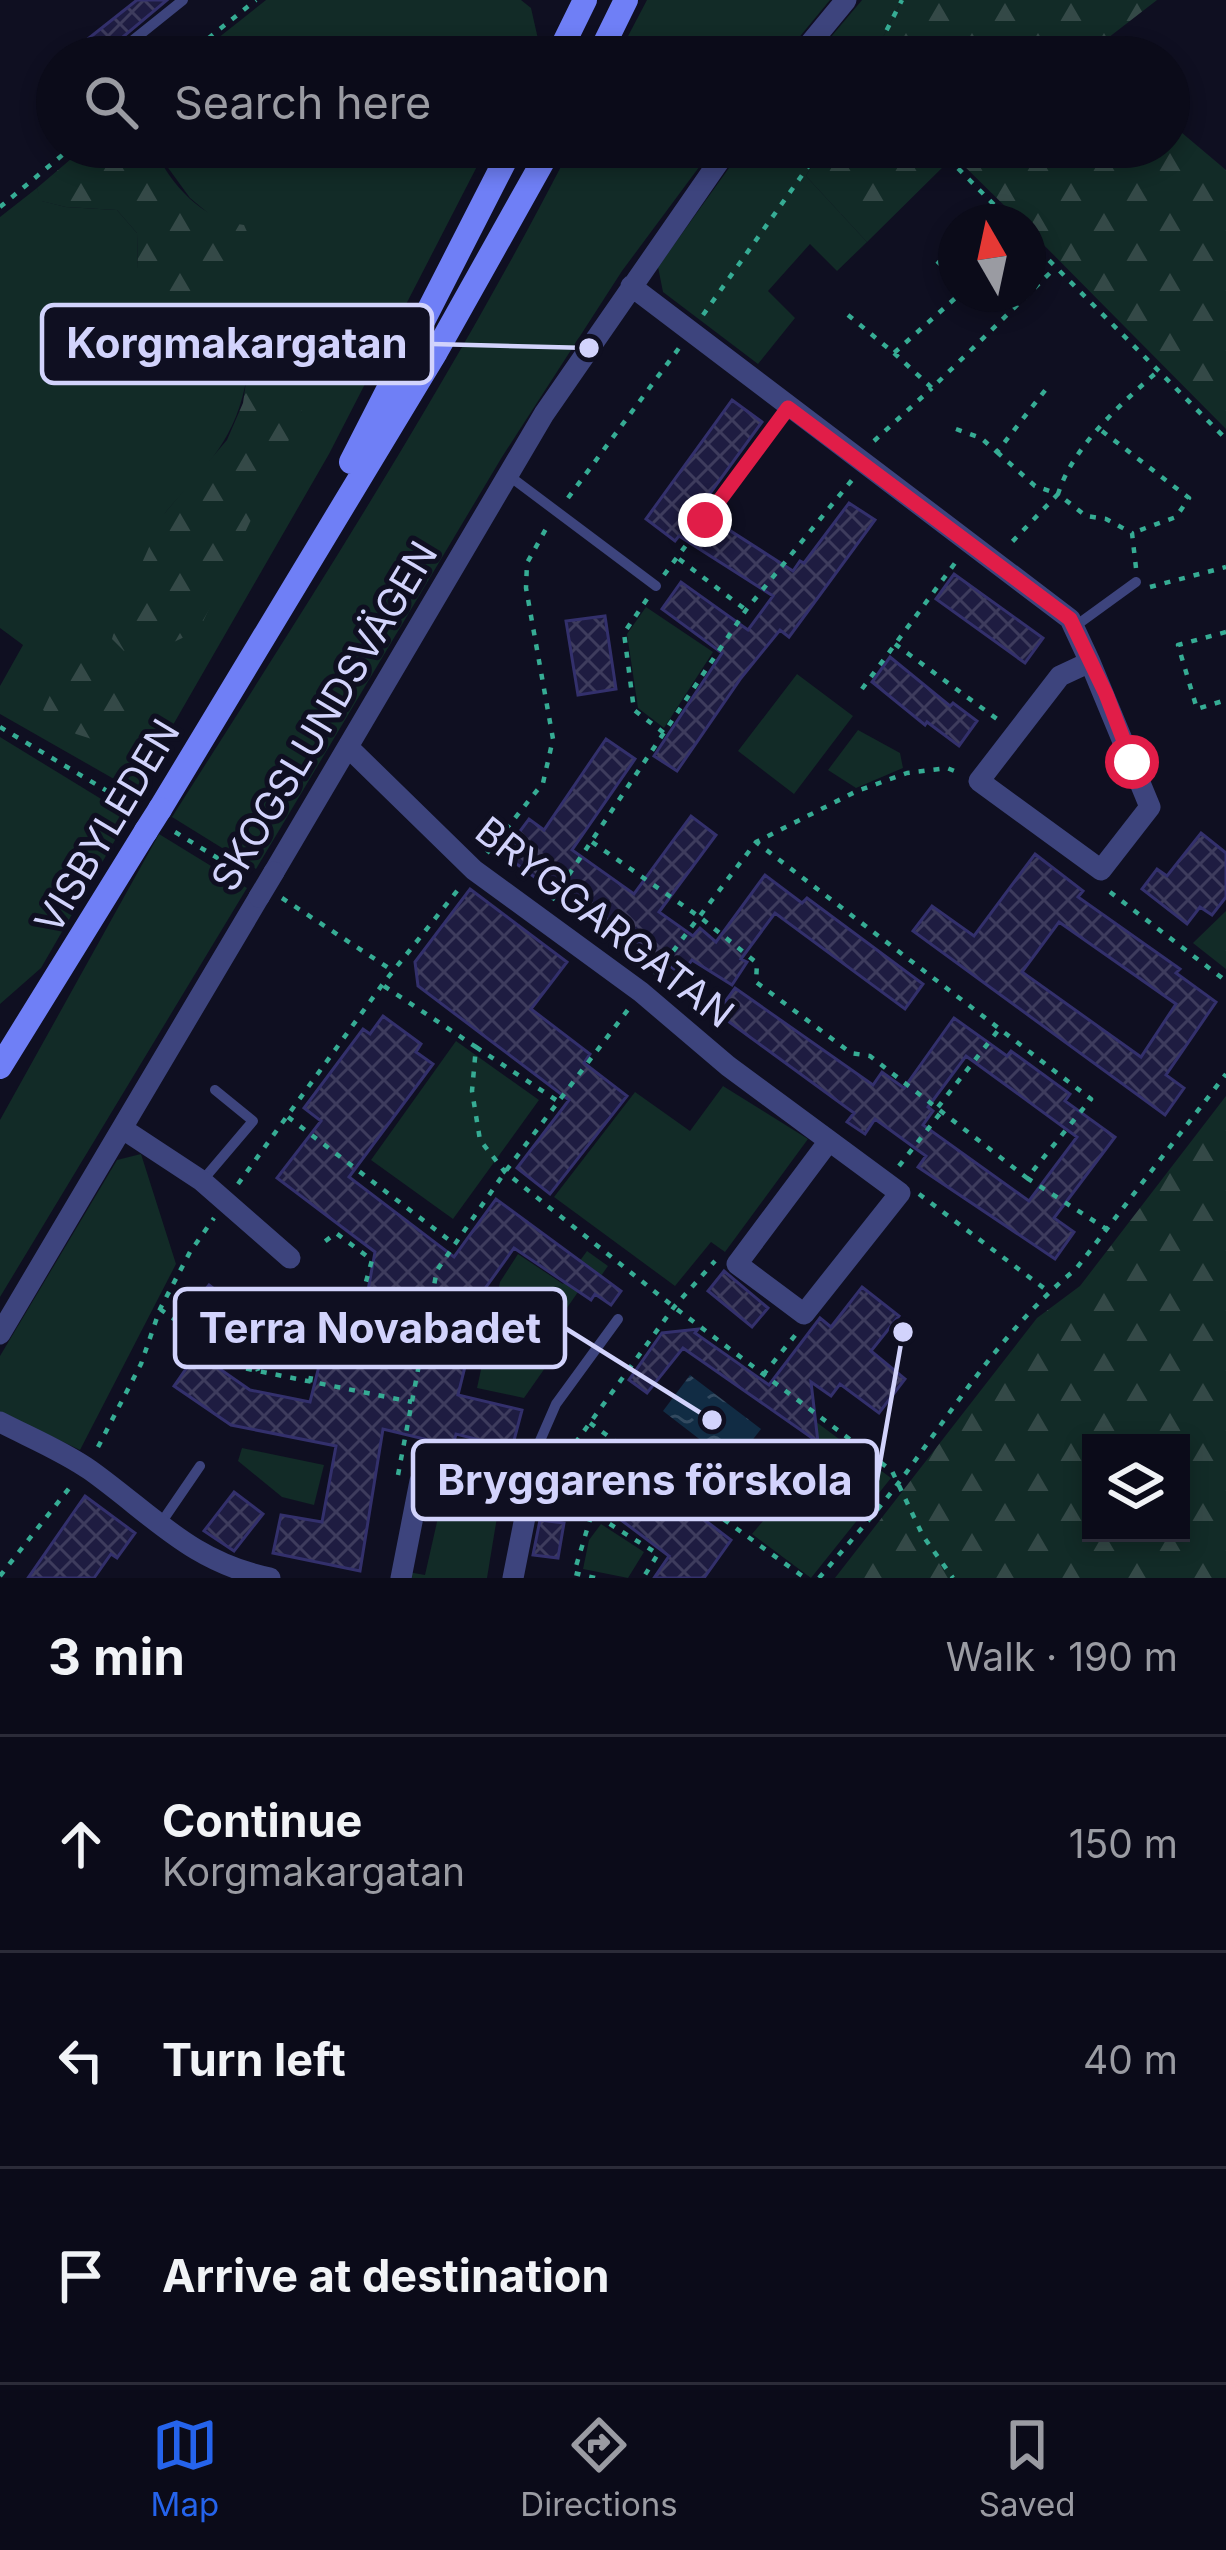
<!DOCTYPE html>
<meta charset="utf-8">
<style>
:root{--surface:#0b0b19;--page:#141422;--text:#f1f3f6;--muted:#9a9ba2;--line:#2b2b38;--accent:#2563eb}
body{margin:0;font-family:Inter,sans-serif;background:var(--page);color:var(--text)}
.controls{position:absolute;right:36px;bottom:36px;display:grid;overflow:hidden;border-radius:0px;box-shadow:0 6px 18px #0003}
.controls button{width:108px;height:108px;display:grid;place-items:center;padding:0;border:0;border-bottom:3px solid var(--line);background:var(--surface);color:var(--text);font:60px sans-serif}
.compass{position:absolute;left:938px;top:204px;width:108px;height:108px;border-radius:50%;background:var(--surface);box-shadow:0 6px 18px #0003;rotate:351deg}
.stop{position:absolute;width:36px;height:36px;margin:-27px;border:9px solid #e11d48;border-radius:50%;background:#fff}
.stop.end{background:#e11d48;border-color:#fff;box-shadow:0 3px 12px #0008}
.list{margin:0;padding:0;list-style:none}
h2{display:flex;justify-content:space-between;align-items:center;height:156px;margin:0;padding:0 48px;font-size:51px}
h2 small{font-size:39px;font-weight:400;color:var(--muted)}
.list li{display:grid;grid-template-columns:78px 1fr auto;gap:36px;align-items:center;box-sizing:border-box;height:216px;padding:0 48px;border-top:3px solid var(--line)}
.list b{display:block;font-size:45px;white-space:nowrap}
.list p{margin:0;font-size:39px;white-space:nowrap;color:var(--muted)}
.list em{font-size:39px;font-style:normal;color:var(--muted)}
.icon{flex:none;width:66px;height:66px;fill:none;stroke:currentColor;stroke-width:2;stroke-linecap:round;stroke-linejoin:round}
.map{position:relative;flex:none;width:1226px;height:1578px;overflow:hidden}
.search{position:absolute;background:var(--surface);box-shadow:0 6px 18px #0003;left:36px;right:36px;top:36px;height:132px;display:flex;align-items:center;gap:30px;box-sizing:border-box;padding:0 42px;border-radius:66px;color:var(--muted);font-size:45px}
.sheet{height:804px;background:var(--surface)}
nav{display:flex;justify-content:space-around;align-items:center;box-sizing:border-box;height:168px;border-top:3px solid var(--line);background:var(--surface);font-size:33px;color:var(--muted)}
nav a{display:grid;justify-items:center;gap:6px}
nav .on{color:var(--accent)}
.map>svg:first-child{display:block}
.green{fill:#122b27;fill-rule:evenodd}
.forest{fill:url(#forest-firs);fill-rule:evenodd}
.water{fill:url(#water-ripples)}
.building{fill:url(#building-cross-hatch);stroke:#33306c;stroke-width:3;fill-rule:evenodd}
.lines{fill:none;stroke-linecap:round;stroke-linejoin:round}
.path{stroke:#36ac94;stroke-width:4.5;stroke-dasharray:6 9;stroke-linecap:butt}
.service{stroke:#3d447d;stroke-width:10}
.minor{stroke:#3d447d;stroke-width:21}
.secondary{stroke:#6f7ff6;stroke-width:24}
.minor-bridge{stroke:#3d447d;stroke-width:21}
.secondary-bridge{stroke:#6f7ff6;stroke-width:24}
.route{stroke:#e11d48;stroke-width:15}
.labels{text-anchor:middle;stroke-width:10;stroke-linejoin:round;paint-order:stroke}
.street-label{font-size:39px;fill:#d2d3fc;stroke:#0f0f21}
.leader{fill:none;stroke:#d2d3fc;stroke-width:4.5}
.callout-dot{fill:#d2d3fc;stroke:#0f0f21;stroke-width:4.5}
.callout{fill:#0f0f21;stroke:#d2d3fc;stroke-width:4.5}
.callout-label{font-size:42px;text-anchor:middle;font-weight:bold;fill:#d2d3fc}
</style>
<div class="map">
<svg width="1226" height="1578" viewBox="0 0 1226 1578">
<defs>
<pattern id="forest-firs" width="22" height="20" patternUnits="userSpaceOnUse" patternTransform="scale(3)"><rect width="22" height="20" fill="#122b27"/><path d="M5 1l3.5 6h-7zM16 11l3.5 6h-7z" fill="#344947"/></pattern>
<pattern id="water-ripples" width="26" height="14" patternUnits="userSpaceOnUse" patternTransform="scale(3)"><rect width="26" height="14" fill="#112c44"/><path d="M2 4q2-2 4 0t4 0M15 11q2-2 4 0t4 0" fill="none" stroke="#334a60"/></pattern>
<pattern id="building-cross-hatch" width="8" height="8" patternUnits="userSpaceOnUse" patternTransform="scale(3)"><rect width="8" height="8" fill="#1e1c41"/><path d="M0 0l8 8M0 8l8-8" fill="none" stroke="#3e3c5d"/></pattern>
</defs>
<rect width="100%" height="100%" fill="#0f0f21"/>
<!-- green -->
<path class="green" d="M266,0h255l10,8 7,31 -8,18h-336z
M647,0h183l-47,57h-166z
M862,0h40l-29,57h-59z
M153,147h334l-158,307 -194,337 -135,-77v-28l23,-41 -23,-17v-411l37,-29 5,13 24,6 51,3 20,23 1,36 82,-46 -30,-25zM247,375l55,37 -138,102c41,-47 73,-74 83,-139z
M571,147h143l-92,124 -120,186 -246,412 -84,-52c139,-219 281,-439 399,-670z
M744,147h78l-16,29 61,66 -30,29 -27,-27 -42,47 27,27 -37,46 -95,-72 -5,-25z
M646,607l67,45 -49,76 -26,-20 -11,-74z
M797,674l56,42 -59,78 -56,-43z
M858,730l42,23 3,15 -47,20 -28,-18z
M0,737l129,79 -88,152 -41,36z
M159,834l88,54 -247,409v-177z
M456,1041l83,59 -86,119 -82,-59z
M723,1086l85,53 -83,113 -14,-10 -36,44 -121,-89 81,-105 55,39z
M141,1154l35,110 -96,186 -80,-38v-56l117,-196z
M587,1251l21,15 -22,31 -8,-5 -32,46 13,10 -35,50 -47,-10 23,-106 18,-28 45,30z
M815,1421l76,57 -80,100 -59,-44 67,-79z
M242,1448l82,17 -10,40 -32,-8 -44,-36z
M454,1474l49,8 12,12v13l-16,-2 -12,73h-79v-6l17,3 19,-84 -17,-5 2,-4z
M601,1524l43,28 -16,26 -45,-9 6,-29z"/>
<!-- forest -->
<path class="forest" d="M902,0h255l-53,41 12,16h-243z
M1169,122l57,48v259l-198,-200v-7h-7l-67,-66 -87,86 -61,-66 16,-29h347z
M85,147h68c17,37 50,74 91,78l12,27 -61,88 -47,-31 -10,-40 -1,-36 -20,-23 -51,-3 -25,-6 -4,-13z
M273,343l25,39 4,30 -103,218 -65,31 -22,-22 7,-25 45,-100 63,-74 16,-37 4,-28z
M69,656l64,22 18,14 -8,37 -17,21 -50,-16 -33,-24z
M1226,911v58l-33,-26z
M1226,1096v482h-391l202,-260 43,-32zM1091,1443h90v90h-90z"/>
<!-- water -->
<path class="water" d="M690,1375l71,54 -28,36 -70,-54z"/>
<!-- building -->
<path class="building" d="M137,0h30l-68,57h-34z
M732,400l30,22 -64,88 95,61 7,-10 4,2 45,-60 26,17 -86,117 -9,-7 -39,48 -64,93 -23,-15 68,-103 -60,-44 19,-27 67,48 25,-34 -94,-60 -4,5 -29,-22z
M954,574l89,64 -18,25 -89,-64z
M605,616l11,73 -38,6 -12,-74z
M890,657l60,49 3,-3 24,18 -18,25 -32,-24 -2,3 -53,-43z
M606,739l29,20 -63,91 62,44 57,-78 25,19 -57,77 34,24 7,-8 16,14 49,-67 37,28 5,-5 116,86 -18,25 -130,-96 -34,46 6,3 -15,23 -40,-25 -11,14 -125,-89 -4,5 -49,-36 26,-35 15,11z
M1201,833l25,20v44l-14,18 -12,-8 -13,17 -45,-35 15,-20 10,7z
M1035,854l48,37 -5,6 102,72 -4,4 40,29 -50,73 18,13 -19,27 -252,-184 19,-25 42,30zM1059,922l117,82 -35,53 -119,-85z
M470,889l97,73 -36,47 59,45 -6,9 43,33 -77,98 -33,-26 52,-68 -151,-114 -3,-24z
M735,988l138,97 9,-13 22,16 50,-70 53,38 4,-5 59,43 -5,7 50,36 -61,81 20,14 -19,27 -137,-92 8,-11 -51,-37 -10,15 -18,-12 7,-9 -137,-100zM966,1056l111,81 -48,64 -106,-76 10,-14 -5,-4z
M383,1016l38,28 -5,8 17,12 -84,113 105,80 42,-58 125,92 -10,14 -16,-11 -4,6 -77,-52 -30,42 -26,105 64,15 -10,38 -56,-14 -3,12 -70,-17 -23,142 -87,-18 8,-38 41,7 14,-76 -105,-21 -57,-39 23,-33 53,37 60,12 16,-64 32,7 17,-93 -98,-74 44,-57 -17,-13 59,-79 7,5z
M724,1271l44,37 -16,19 -44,-36z
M209,1285l14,11 -12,14 23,19 -13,15 -36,-30z
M862,1287l37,29 -28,35 34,28 -26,34 -39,-29 -9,12 -20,-14 7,60 -135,-94 -36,45 -18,-13 33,-47 36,-4 -3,4 74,52 51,-67 11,9z
M648,1477l83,63 -27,38h-50l15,-22 -52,-39z
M234,1492l29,22 -29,37 -30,-20z
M85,1496l50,37 -18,25 -6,-4 -17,24h-66z
M540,1520l24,3 -6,35 -25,-3z"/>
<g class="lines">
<!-- path -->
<path class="path" d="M185,57l71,-57
M873,57l29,-57
M937,147l74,75
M0,207l72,-60
M1028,239l198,200
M937,261l19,18
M703,315l119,-168
M848,315l46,38 66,-59
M894,353l38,35 122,-119
M956,429l25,9 16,14 53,-68
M1102,431l87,67 -13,19 -44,16
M874,441l58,-53
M997,452l38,34 23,8 -48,50
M568,498l111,-150
M679,559l67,51
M1136,568l-4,-35 -26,-14 -20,-3 -28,-22c15,-48 63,-90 100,-123
M664,575l111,-150
M1150,587l76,-20
M647,599l-23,34 10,77 30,23
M1226,632l-48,13 19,64 29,-9
M895,644l106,78
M862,689l96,-130
M0,727l134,80
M175,832l72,44
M592,842l109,76 56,45 -1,19 95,71 19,3 157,122 64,-79 -335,-257
M487,853l56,-70 10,-44 -27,-151 1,-25 20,-36
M1110,892l116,89
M282,898l111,73
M552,900l194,-290 106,-130
M655,975l101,-133 101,-51 50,-18 40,-5 10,4
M384,986l92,61 -4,44 8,49 25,32 169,135 218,164 31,65 30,42
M476,1047l80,53
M938,1107l62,-79
M288,1117l165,126
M899,1166l43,-55
M1027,1178l81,52
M238,1184l144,-199 79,-99
M919,1194l130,98
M291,1293l10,29 19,5
M234,1298l24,73
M160,1309l83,59 169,34
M763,1375l34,-42
M310,1382l10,-55 34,-2 18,-65 -36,-27 -13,10
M590,1423l215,155
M98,1447l43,-83 19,-55 30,-57 24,-34
M545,1474l10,-3 119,-164 41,-46
M398,1475l39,-205 68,-98 125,-165
M0,1576l74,-94
M595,1578l-21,-5 18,-60 66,41 -15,24
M819,1578c28,-33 58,-66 84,-101 54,-73 102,-150 173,-208l150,-195"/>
<!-- service -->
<path class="service" d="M112,57l71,-57
M508,475l148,111
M1074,627l62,-45
M202,1181l51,-60 -38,-31
M522,1482l34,-78 62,-85
M161,1523l39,-57"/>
<!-- minor -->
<path class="minor" d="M799,57l47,-57
M631,286l439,333 20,43 -30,14 -81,105 122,89 49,-63 -60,-145
M348,747l126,123 167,122 87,74 172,127 -96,121 -67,-50 92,-123
M274,872l270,-458 185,-267
M123,1129l79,52 88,77
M0,1334l259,-437
M0,1422c29,15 63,29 90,48 63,45 101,92 180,108
M401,1578l19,-97c26,-25 73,-18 102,1l6,20 -15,76"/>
<!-- secondary -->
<path class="secondary" d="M557,57l28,-57
M598,57l28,-57
M351,462l161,-315
M160,809l276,-457 115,-205
M0,1067l146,-236"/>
<!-- minor-bridge -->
<path class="minor-bridge" d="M259,897l15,-25"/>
<!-- secondary-bridge -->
<path class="secondary-bridge" d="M146,831l14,-22"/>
</g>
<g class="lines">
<!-- route -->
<path class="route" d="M705,520l83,-112 282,211 36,75 26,68"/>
</g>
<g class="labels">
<!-- street labels -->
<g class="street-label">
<text transform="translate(324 716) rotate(-59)" y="14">SKOGSLUNDSVÄGEN</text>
<text transform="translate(107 826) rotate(-59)" y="14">VISBYLEDEN</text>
<text transform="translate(605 922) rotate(38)" y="14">BRYGGARGATAN</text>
</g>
</g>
<!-- callouts -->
<path class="leader" d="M589 348L432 344M712 1420L565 1328M903 1332L877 1480"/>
<g class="callout-dot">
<circle cx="589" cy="348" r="12"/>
<circle cx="712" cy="1420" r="12"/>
<circle cx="903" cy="1332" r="12"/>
</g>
<g class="callout">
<rect x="42" y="305" width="390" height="78" rx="12"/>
<rect x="175" y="1289" width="390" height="78" rx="12"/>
<rect x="413" y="1441" width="464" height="78" rx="12"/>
</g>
<g class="callout-label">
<text x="237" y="358">Korgmakargatan</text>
<text x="370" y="1343">Terra Novabadet</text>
<text x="645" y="1495">Bryggarens förskola</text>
</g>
</svg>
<div class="controls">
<button><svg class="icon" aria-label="layers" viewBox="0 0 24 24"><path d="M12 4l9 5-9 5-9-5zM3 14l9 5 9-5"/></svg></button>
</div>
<svg class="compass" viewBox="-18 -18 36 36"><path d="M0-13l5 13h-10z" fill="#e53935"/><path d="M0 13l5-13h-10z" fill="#9a9ba2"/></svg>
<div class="stop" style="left:1132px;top:762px"></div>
<div class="stop end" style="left:705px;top:520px"></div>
<div class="search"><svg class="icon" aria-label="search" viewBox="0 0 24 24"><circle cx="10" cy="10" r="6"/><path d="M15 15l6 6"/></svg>Search here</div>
</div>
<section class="sheet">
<h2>3 min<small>Walk · 190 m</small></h2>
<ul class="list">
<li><svg class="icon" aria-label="ahead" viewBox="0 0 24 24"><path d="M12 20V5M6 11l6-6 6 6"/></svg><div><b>Continue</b><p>Korgmakargatan</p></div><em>150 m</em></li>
<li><svg class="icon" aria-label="left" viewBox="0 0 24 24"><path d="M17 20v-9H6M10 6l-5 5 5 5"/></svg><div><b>Turn left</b></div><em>40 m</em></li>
<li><svg class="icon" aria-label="arrive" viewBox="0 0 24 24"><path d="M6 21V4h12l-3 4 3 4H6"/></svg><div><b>Arrive at destination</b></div></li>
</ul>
</section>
<nav>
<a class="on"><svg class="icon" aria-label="map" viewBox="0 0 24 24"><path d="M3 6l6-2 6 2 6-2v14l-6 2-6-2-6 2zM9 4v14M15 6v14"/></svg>Map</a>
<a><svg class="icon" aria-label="directions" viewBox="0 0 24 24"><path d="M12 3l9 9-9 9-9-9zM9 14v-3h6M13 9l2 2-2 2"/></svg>Directions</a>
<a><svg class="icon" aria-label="saved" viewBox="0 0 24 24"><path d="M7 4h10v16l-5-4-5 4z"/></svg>Saved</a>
</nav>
